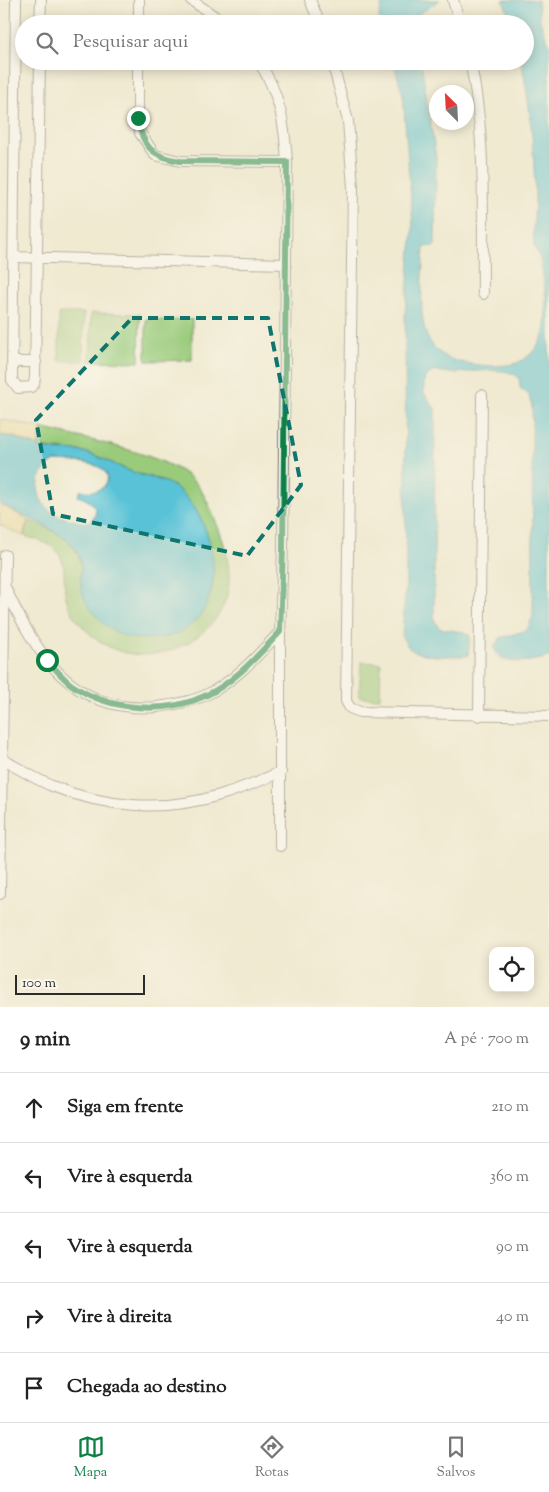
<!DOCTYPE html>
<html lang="pt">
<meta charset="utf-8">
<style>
:root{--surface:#fff;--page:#f2f2f2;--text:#222;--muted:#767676;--line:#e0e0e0;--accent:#0b8043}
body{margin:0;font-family:"Sorts Mill Goudy",serif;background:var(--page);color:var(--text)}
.controls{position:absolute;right:15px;bottom:15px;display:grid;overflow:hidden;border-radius:10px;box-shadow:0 2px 12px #0003}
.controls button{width:45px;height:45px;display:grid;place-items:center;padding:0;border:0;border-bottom:1px solid var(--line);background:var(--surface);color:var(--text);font:25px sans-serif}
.compass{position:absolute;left:429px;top:85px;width:45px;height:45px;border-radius:50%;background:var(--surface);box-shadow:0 2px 12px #0003;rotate:336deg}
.scale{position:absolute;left:15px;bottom:12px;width:130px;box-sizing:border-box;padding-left:5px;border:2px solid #2b2b2b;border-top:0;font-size:14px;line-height:18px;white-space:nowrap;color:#2b2b2b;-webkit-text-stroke:4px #fbf7ec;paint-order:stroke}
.stop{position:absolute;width:15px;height:15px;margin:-11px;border:4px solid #0b8043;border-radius:50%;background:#fff}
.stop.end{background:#0b8043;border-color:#fff;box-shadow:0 1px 5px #0008}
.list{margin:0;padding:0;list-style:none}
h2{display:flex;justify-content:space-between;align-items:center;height:65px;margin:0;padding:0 20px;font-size:21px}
h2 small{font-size:16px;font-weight:400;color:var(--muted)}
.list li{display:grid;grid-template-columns:32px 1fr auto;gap:15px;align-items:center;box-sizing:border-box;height:70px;padding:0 20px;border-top:1px solid var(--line)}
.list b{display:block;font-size:19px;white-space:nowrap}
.list em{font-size:16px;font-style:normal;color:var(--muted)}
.icon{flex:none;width:28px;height:28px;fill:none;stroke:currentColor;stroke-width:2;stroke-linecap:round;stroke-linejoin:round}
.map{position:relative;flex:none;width:549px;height:1007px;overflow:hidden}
.search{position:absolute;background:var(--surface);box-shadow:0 2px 12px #0003;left:15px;right:15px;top:15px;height:55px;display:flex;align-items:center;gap:12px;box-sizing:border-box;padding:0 18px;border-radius:28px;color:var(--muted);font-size:19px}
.sheet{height:415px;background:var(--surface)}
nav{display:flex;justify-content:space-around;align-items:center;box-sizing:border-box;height:70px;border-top:1px solid var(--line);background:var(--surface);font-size:14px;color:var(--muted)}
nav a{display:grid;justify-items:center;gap:2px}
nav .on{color:var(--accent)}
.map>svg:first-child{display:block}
.green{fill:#9acb7a;stroke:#627b52}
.sand{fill:#eeda9e;stroke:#8c8264}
.water{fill:#5ac2d6;stroke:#427680;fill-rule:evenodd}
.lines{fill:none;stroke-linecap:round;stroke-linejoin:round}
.minor-casing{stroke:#706e65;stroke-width:12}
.minor{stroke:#fff;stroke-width:10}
.route{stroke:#0b8043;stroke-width:6}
.marked{fill:none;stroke:#0f766e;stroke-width:4;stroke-dasharray:10 6;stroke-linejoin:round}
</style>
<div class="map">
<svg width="549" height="1007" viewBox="0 0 549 1007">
<rect width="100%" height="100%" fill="#fbf7ec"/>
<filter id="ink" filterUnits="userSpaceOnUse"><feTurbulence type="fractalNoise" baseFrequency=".02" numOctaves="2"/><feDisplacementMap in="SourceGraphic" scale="10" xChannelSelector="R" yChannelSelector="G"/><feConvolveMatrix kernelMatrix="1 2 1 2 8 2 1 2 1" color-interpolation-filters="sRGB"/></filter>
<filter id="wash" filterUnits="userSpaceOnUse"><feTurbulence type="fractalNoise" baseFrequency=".0096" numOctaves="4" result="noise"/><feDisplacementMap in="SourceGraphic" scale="20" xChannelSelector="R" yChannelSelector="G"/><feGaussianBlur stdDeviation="1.12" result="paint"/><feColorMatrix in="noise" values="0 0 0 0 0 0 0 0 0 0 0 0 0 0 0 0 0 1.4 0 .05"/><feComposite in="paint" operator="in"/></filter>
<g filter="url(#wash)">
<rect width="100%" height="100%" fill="#f0ead1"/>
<!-- green -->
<path class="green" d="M59,313h25l-1,48h-24z
M91,313l49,1 -1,48 -49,-1z
M146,319h46v41l-46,1z
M41,428c41,11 114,23 147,48 14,11 19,25 26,41 9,22 16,41 15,66 -3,49 -62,82 -107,69 -25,-7 -54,-33 -57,-60 -2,-15 2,-31 -10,-43 -8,-7 -21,-10 -31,-13l4,-16c33,14 58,23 53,65l87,52 20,-11 16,-16 -43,-130 -29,-8 -49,-20 -45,-5z
M361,662l20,1 -1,35 -21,-1z"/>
<!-- sand -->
<path class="sand" d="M0,419l41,9 -3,19 -23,-10 -15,-2z
M0,504l28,16 -5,16 -23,-11z"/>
<!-- water -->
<path class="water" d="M383,0h57l-27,18 -3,6h-30l-1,-8z
M503,0h35l2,21 9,23v613c-16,4 -49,12 -55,-10l6,-9 27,-8 6,-14 -1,-209 -3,-12 -9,-7 -1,-10c-11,-13 -51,-5 -68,-5 -5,0 -10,-2 -15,-2 -6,1 -10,5 -12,9v13l11,16 -1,210 5,9 25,4 6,4 -2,20h-33l-20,-4 -6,-4 -7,-11 4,-56 -1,-267 8,-87 -10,-132 -10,-34h28l15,97 -1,88 -11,1c-1,24 -7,72 5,93 5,8 12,14 19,18 14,7 57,11 71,4 10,-5 19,-14 23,-24 7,-17 3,-60 -2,-79 -1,-4 -5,-8 -6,-13 -2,-15 1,-34 1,-49 -1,-46 -4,-91 -14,-136h4v-37h-13z
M0,435c17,2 31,10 47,14 12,3 25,0 37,3 16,4 31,13 46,19 16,7 35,7 49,19 44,38 54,138 -20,148 -12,1 -25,2 -37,-3 -18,-8 -40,-29 -41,-51 -1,-13 2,-24 -6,-36 -13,-18 -55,-33 -75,-44zM55,461c12,1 32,0 44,6 18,9 5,30 -18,23l-3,6c12,4 25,12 13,25 -7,3 -12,1 -19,-1 -8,-2 -16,-4 -22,-9 -18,-15 -14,-40 5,-50z"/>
</g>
<g filter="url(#ink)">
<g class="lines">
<!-- minor casing -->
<g class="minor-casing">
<path id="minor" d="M16,0l-4,380 6,8 13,-1 3,-3 1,-7 5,-316
M191,0l35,24
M310,0l10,24
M453,0l7,24
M40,24l1,-24
M139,24v-24
M138,61v57l2,15 15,22 25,6 107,1
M258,61c22,31 27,65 29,101l-4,385 -3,85v214
M332,61l16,60 5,67 -7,513 4,7 10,4 189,4
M470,61c17,76 12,156 13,233
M13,257l273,7
M12,362h24
M5,587c31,67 67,127 151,120 17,-2 36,-5 52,-13 28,-14 50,-39 72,-62
M479,716l3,-321
M2,759c16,9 33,20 50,27 54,22 112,26 168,9 21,-6 41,-15 61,-23
M0,894l5,-339"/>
</g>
<!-- minor -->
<use href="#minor" class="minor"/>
</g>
</g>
<g class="lines" filter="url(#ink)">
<!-- route -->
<path class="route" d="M47,660c8,8 16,19 25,25 37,26 94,30 135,10 29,-14 51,-40 73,-63l3,-85 4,-385 -107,-1c-28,-4 -38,-15 -42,-43"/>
</g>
<!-- marked area -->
<path d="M0 0H549V1007H0ZM132,318h136l33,167 -54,71 -194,-42 -17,-94z" fill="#f0ead1" fill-opacity=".55" fill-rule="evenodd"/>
<path class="marked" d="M132,318h136l33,167 -54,71 -194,-42 -17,-94z"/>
</svg>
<div class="controls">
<button><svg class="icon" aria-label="locate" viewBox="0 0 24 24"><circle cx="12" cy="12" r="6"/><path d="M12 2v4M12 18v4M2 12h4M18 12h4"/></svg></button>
</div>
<svg class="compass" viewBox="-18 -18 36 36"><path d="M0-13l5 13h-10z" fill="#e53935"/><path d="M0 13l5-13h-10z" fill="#767676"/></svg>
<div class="scale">100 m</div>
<div class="stop" style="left:47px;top:660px"></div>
<div class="stop end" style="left:138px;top:118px"></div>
<div class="search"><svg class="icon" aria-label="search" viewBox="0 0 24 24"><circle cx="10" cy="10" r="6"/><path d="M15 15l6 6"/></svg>Pesquisar aqui</div>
</div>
<section class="sheet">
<h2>9 min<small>A pé · 700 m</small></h2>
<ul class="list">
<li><svg class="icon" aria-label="ahead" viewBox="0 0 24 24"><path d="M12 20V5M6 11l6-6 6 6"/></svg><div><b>Siga em frente</b></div><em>210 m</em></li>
<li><svg class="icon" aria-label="left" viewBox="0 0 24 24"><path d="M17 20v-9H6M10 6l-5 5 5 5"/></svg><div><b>Vire à esquerda</b></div><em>360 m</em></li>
<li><svg class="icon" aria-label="left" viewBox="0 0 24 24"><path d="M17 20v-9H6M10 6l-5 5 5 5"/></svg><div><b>Vire à esquerda</b></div><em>90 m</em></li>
<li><svg class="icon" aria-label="right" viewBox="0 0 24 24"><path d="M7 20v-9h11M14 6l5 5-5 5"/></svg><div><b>Vire à direita</b></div><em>40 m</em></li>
<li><svg class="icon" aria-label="arrive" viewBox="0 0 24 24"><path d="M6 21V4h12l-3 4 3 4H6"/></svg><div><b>Chegada ao destino</b></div></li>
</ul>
</section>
<nav>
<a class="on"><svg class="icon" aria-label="map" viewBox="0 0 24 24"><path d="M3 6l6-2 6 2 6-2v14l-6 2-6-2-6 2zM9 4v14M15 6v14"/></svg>Mapa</a>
<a><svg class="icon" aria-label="directions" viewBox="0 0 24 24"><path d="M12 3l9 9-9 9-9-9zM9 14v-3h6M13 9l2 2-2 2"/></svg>Rotas</a>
<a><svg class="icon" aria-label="saved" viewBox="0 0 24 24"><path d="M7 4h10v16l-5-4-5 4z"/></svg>Salvos</a>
</nav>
